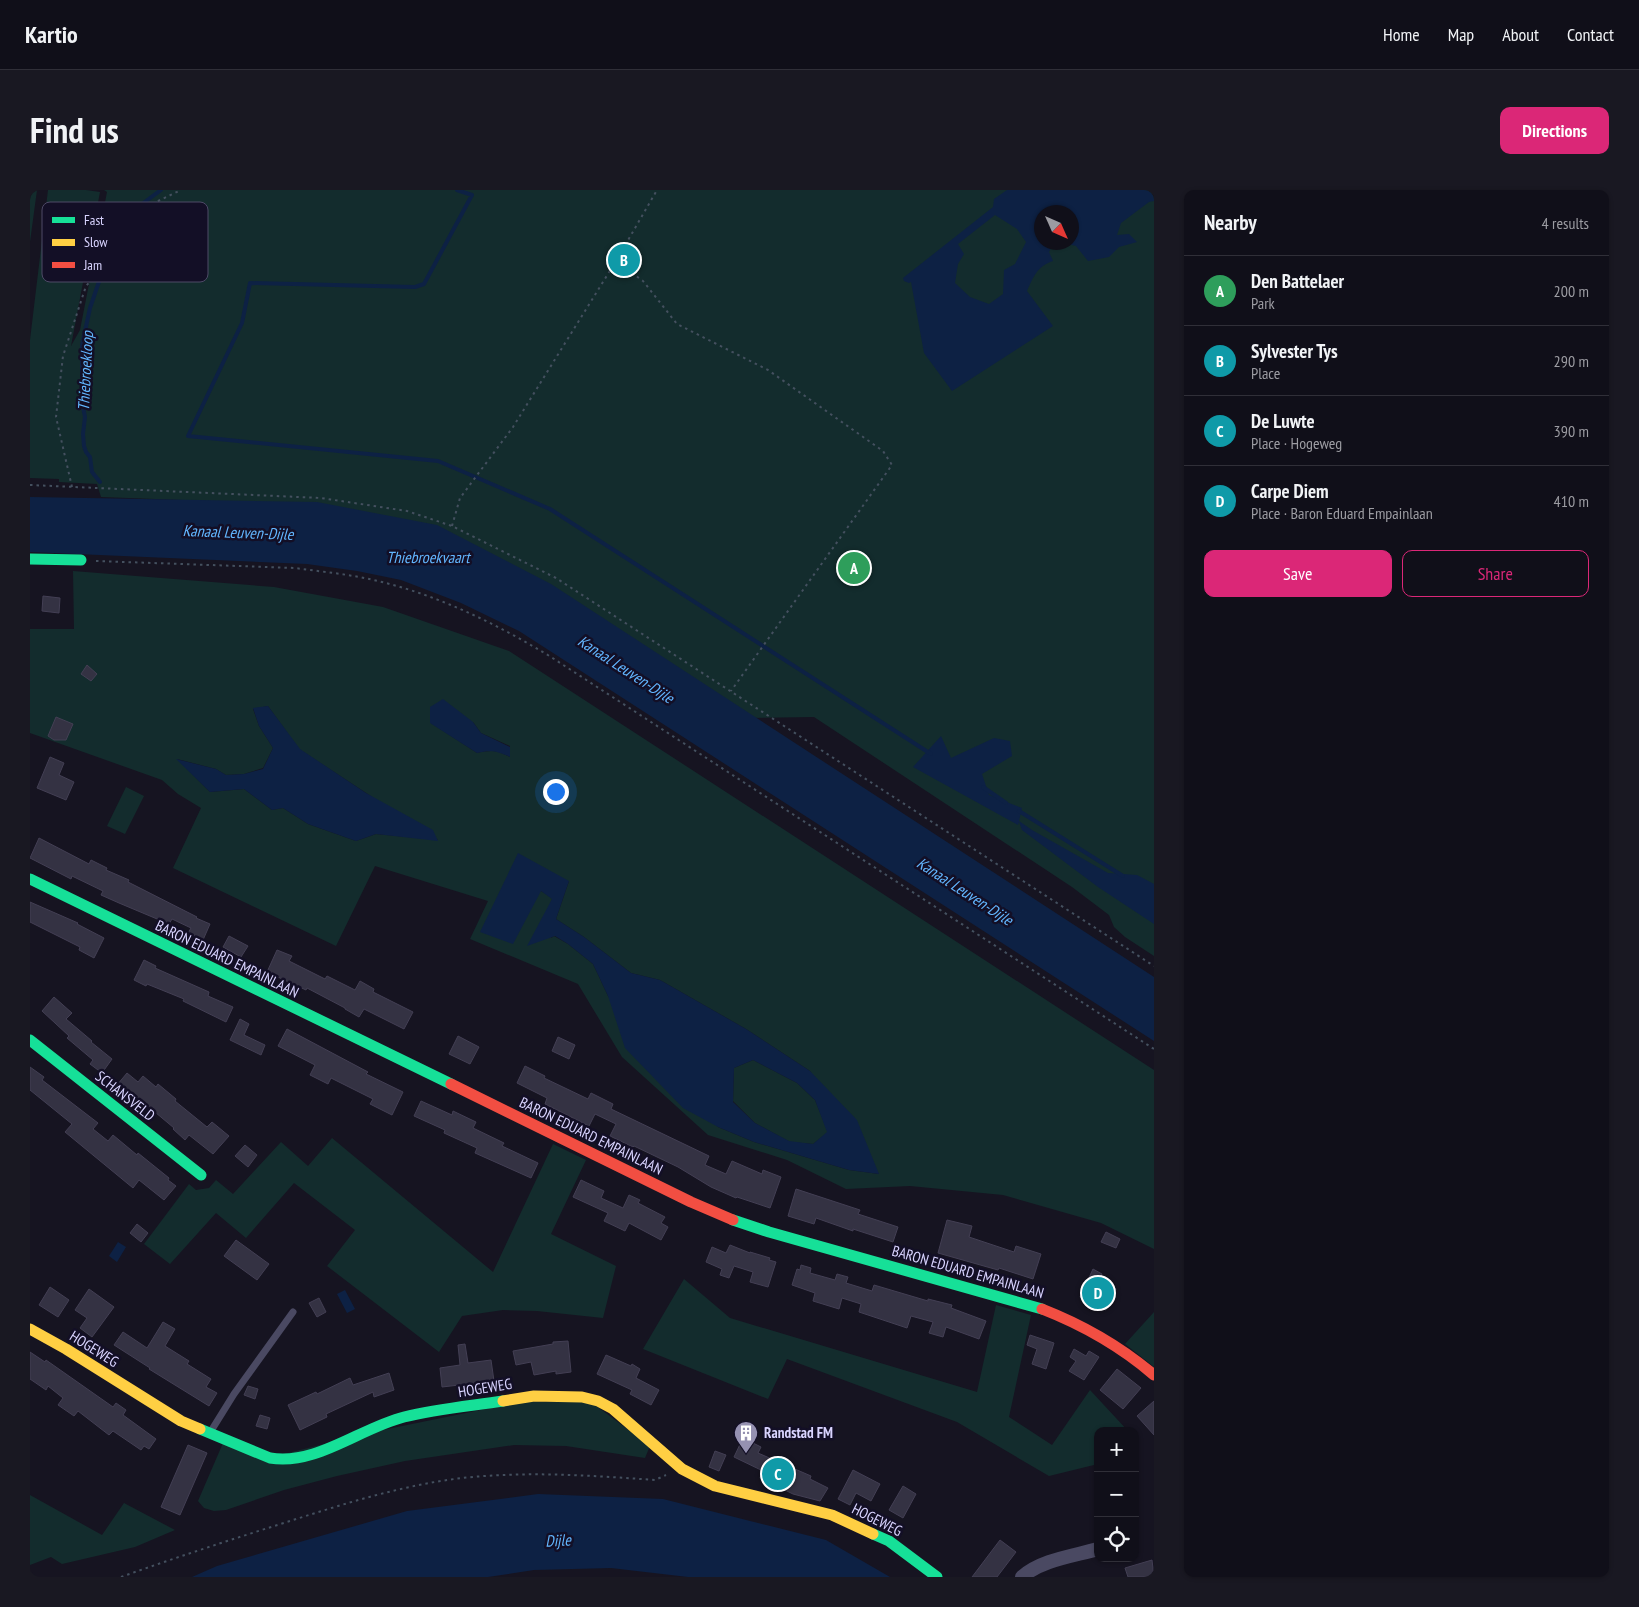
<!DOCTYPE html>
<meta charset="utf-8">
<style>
:root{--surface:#100f19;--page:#191822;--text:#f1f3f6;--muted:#9c9ca2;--line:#302f38;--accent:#db2777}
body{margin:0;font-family:"PT Sans Narrow",sans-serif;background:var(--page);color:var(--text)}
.controls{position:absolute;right:15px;bottom:15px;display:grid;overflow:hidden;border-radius:10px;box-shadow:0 1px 4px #0004}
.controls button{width:45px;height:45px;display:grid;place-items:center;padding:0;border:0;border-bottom:1px solid var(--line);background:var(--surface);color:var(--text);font:25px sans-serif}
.compass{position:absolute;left:1004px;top:15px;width:45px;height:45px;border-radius:50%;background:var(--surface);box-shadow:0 1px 4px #0004;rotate:135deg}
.you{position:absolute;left:525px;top:601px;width:18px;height:18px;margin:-12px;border:4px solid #fff;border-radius:50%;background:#1a73e8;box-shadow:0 0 0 8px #1a73e833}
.badge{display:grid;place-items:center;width:32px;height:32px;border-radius:50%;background:var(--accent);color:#fff;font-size:16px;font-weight:700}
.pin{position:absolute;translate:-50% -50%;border:2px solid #fff;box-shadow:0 1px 5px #0006}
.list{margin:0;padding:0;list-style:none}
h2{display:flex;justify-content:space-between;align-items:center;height:65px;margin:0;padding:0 20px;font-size:21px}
h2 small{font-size:16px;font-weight:400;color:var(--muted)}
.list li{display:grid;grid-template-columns:32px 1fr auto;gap:15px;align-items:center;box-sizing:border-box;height:70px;padding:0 20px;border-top:1px solid var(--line)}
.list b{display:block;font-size:19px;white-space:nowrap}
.list p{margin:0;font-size:16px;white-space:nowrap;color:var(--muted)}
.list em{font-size:16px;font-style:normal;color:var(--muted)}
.actions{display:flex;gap:10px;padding:15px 20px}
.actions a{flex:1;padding:11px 0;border:1px solid var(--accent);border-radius:10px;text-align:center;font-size:18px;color:var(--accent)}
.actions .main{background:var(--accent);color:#fff}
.icon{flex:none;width:28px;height:28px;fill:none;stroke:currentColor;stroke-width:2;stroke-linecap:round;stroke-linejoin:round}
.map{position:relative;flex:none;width:1124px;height:1387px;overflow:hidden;border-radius:10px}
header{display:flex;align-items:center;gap:30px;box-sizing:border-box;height:70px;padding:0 25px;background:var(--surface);border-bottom:1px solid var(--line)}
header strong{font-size:24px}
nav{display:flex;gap:28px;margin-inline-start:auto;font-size:18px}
.intro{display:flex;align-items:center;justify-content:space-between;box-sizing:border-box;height:120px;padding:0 30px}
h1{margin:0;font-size:35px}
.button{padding:12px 22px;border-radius:10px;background:var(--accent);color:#fff;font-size:18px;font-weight:700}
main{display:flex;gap:30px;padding:0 30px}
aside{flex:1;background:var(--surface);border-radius:10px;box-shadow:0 1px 4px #0004}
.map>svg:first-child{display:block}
.green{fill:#132c2d;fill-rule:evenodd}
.water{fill:#0d2144;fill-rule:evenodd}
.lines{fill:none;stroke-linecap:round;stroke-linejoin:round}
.stream{stroke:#0d2144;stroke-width:4}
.building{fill:#343243;stroke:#433f54}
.path{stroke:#44505f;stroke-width:2;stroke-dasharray:2.5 4;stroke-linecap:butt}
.lane{stroke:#4a4962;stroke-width:7}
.street{stroke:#4a4962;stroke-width:14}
.fast{stroke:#16e098;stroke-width:11}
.slow{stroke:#ffcf43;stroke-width:11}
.jam{stroke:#f24e42;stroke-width:11}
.labels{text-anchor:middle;stroke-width:5;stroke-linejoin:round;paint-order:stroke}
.street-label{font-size:15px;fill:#d9d4ff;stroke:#130f26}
.poi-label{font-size:15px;font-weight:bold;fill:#d9d4ff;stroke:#130f26;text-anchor:start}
.water-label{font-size:16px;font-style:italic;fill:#62b6ff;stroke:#130f26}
.key{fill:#130f26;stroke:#4e4a67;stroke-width:1}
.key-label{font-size:14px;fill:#d9d4ff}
</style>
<header>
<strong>Kartio</strong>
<nav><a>Home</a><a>Map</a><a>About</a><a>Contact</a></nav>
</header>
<div class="intro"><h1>Find us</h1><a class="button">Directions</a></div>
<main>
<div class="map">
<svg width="1124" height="1387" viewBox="0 0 1124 1387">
<rect width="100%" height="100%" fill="#161421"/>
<!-- green -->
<path class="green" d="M0,0h7l-7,52z
M18,0h38l14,2 -29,154 9,-16 27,-138 -3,-2h1050v766l-29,-19 -11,-10 -5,-12 -37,-28 -258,-170 -65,1 -433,-213 -215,-8 -4,-13 -38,-2v-3l-29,-1v-138zM1012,22h30v30h-30z
M43,381l201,16 109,20 126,44 645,419v179l-53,-26 -98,-28 -93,-9 -64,3 -59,-29 -79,-25 -86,-78 -44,-73 -108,-45 18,-38 -113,-35 -39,80 -163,-78 28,-60 -23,-14 -16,-14 -132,-47v-104h44zM238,516l31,43 139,91 -62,-6 -20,7 -48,-17 -25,-16 -11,2 -28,-21 -34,3 -33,-33 39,10 10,6 18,-1 19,-6 10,-20 -14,-22 -6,-17zM443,532l8,11 29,13v11c-14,-7 -19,-7 -33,-4l-46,-30zM539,691l-13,38 28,18 47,36 29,7 86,49 64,42 69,103 -30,-4 -95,-28 -36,-15 -110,-131 -15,-32 -25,-20 -14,-8 -3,2 1,-40 -11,-7z
M96,597l18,9 -19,38 -18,-8z
M723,870l44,23 18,17 13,32 -15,12 -23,-2 -35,-19 -22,-22 1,-33z
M302,948l161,134 60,-128 33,16 -35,74 65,32 -13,52 -66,-7 -34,-1 -41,6 -23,36 -112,-86 28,-36 -61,-47 -48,55 -30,-25 -46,51 -26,-20 45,-60 7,6 13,-2 7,-8 17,14 48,-52 27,24z
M654,1089l46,39 247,74 19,-87 35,10 -22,102 43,28 38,-55 38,41h-30v33l-49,12 -92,-54 -170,-63 -19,40 -125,-50z
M1124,1122v55l-29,-23z
M490,1212h71l59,44 -5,12 -79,-12 -52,-1 -109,16 -68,15 -53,14 -58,20 -12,1 -10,-3 -6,-7 25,-58 41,16 104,-26z
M0,1305l72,40 22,-32 51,27 -40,17 -73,17 -11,-7 -21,8z"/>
<!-- water -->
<path class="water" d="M977,0h147v11l-5,1 -28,21 -4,12 12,-1 8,8 -18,5 -10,10 -21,4 -12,-15 -12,-3 8,-1v-30h-30v30l17,1 -7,3 -3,6 4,9c-16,5 -20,17 -26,30l26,35 -101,65 -28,-38 -13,-71 -2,1 -5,-2 -1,-3 90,-71 1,-8zM965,25l22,14 9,13 -11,22 -11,6 -1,24 -14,10 -19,-7 -15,-14 3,-19 6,-10 -6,-10z
M0,307l287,5 120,23 114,59 603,393v64l-635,-410 -58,-28 -60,-23 -44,-9 -50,-7 -277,-12z
M413,509l30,23 8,11 29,14v10c-13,-6 -19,-7 -33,-4l-47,-30v-16z
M238,516l32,43 66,44 67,37 5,11 -62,-7 -20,7 -48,-17 -25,-16 -11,2 -28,-21 -34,3 -34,-33 40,10 10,6 18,-1 19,-5 10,-21 -14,-22 -6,-18z
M911,546l10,22 43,-20 16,3 2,15 -30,18 7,21 33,13 -3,13 13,9 76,43 29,2 17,9v40l-56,-37 -76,-57 -3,-8 -1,3 -105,-58z
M488,663l51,28 -13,38 28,18 47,36 29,7 86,49 64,42 47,49 22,54 -30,-4 -95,-28 -36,-15 -35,-19 -58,-60 -17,-52 -15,-32 -25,-20 -13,-8 -28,10 25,-47 -11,-8 -28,53 -33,-12zM723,870l44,23 18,17 12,32 -14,12 -24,-3 -34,-18 -22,-21 1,-34z
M88,1052l8,5 -9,15 -8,-6z
M315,1100l10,19 -8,4 -10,-19z
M508,1304l125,5 163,41 64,37h-202l-77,-9 -77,2 -46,7h-296l25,-11 190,-55z"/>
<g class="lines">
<!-- stream -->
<path class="stream" d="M427,0l15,5 -48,89 -9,3 -165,-4 -8,40 -54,113 250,25 112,48 381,245
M70,292l-8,-10 -2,-15 -4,-5 -2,-6 -1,-12 2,-17 -3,-15v-57l8,-37 15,-44 24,-46 13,-14 19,-14
M953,597l23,16
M989,621l104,65"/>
</g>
<!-- building -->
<path class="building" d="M13,406l17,2 -1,15 -17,-2z
M57,475l10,9 -6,7 -10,-7z
M26,527l17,7 -7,16h-12l-6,-4z
M20,567l14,6 -5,12 15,7 -8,18 -29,-12z
M9,648l50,26 2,-4 16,8 -1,2 23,10 -1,2 69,35 -1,1 14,6 -7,16 -15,-7 3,-5 -19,-9 -3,5 -50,-21 -18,-8 2,-4 -31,-15 -1,3 -41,-21z
M0,712l48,21 -1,1 27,14 -10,20 -15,-8 1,-3 -50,-25z
M199,746l19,10 -7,11 -18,-10z
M247,760l15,6 -3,5 36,18 2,-3 28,14 5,-9 14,8 -1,3 40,20 -9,17 -40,-20 -5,8 -14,-8v-1l-38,-20 -1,2 -39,-18z
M114,770l12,6 -1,2 54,24 -1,4 25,11 -7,15 -43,-21 1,-2 -37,-15 -1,2 -12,-6z
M24,807l18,16 -6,6 26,22 -1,1 21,17 -10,14 -12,-9 3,-4 -26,-22 2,-2 -27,-25z
M210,829l9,5 -5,11 21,10 -4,10 -31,-15z
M257,839l81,43 -2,2 37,18 -11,23 -22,-11 3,-5 -42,-21 -3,6 -18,-9 5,-10 -37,-19z
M428,846l21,11 -9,17 -21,-10z
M528,847l17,8 -6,14 -17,-8z
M495,876l20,10 -1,2 44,21 3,-6 22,11 -2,5 98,47 -4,9 21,9 6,-13 30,13 1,-4 18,7 -11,31 -33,-11 -1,1 -25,-11 -33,-20 -44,-21 -1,1 -23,-11 6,-12 -21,-10 -6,12 -44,-22 2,-6 -30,-15z
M0,877l14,10 -2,3 56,43 -5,6 15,12 5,-6 24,20 1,-2 31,25 -1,2 8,6 -12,14 -25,-20 -6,8 -68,-56 7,-8 -42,-34z
M97,883l11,9 5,-6 13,11 2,-3 18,15 -1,2 32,26 5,-5 17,14 -16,18 -24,-19 -4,5 -12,-11 1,-1 -37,-31 -2,2 -18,-14z
M391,911l31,14 1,-4 23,11 -3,6 31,15 -2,3 36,17 -7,15 -56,-25 2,-5 -33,-15 1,-3 -31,-14z
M215,955l12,10 -9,12 -13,-11z
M551,990l23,11 -3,7 22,10 6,-13 11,5 -2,3 27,14 -4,6 7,4 -7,13 -32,-17 -4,8 -21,-10 4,-8 -35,-16z
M766,999l64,21 -2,4 40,13 -5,15 -40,-13v2l-37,-13 -2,6 -26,-8z
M917,1030l25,6 -3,11 45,15 2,-6 25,8 -8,25 -34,-11 -1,2 -60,-17z
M107,1034l11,9 -7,9 -11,-9z
M1076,1042l14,7 -4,9 -15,-6z
M206,1050l33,24 -12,16 -33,-24z
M700,1055l20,8v-1l20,6 -1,2 7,2 -8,25 -18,-5 3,-10 -19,-6 -5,12 -9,-3 2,-6 -16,-7 6,-15 14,6z
M771,1075l10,3 -1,5 25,7 2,-6 11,3 -2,6 26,8 2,-6 54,16v-2l24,6 -1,3 35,13 -7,18 -33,-12 -3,10 -14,-4 4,-11 -22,-6 -4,12 -48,-16 2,-8 -19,-6 -3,11 -26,-8 2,-8 -23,-8 5,-16 3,1z
M1063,1079l9,5 -3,7 17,8 -10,21 -26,-13z
M20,1097l19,13 -11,17 -19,-12z
M59,1099l25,18 -22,30 -12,-9 7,-10 -12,-8z
M289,1108l7,14 -9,5 -8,-14z
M133,1132l12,7 -10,17 24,15 -2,3 24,15 -5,8 11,6 -8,13 -60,-37 1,-1 -36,-23 9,-13 24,16z
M1000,1145l24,8 -8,26 -14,-5 5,-15 -10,-4z
M538,1151l3,31 -15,2v-3l-22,4 -3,-13 -15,3 -3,-14 40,-7v-2z
M435,1154l3,19 23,-3 3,21 -52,6 -2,-19 20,-3 -2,-20z
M1044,1159l12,7 3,-5 10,6 -15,23 -15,-9 7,-10 -6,-4z
M0,1162l15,10 1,-2 67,47 3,-4 10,7 -3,5 33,24 -7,10 -5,-3 -3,4 -28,-19 -4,4 -31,-24 -4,5 -16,-11 5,-7 -15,-12 -2,4 -16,-11z
M576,1165l25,11 1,-2 8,5 -4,9 23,12 -8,15 -21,-11 2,-4 -35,-16z
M1087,1179l24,19 -18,21 -23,-19z
M359,1183l5,17 -20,7 -1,-5 -47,22 1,3 -27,13 -12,-25 28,-13 1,2 33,-16 3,7z
M218,1196l10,3 -3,10 -11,-4z
M1124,1211v34l-17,-19z
M230,1225l10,3 -3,11 -11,-3z
M713,1248l18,9 -3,6 53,23 -1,3 18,9 -8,13 -27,-7 -33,-16 3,-7 -29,-14z
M158,1255l19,8 -27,62 -19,-8z
M685,1261l11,4 -7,16 -10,-4z
M823,1280l27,14 -9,17 -15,-8 -6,12 -12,-6z
M873,1296l13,8 -13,24 -14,-8z
M970,1350l16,12 -19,25h-25z
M1122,1370l2,17h-26l-3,-9z"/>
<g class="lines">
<!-- path -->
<path class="path" d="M586,71l27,20 34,43 91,46 115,81 9,14 -161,226
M0,295l291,13 86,13 45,15 104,52 598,388
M42,297l-16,-70 7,-61 23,-70 41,-44 29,-40 25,-12
M422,336l8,-28 53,-71 103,-166 41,-71
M66,371l199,7c21,3 43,5 64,9 69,13 133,44 192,80l603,392
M91,1387c56,-20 112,-38 169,-56 63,-20 129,-41 195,-45 57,-4 114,0 170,4l11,-5"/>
<!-- lane -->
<path class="lane" d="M181,1241l23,-37 59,-82"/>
<!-- street -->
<path class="street" d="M992,1387c19,-17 51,-21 76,-28"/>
<!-- fast -->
<path class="fast" d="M0,369l51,1
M0,689l421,205
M0,850l171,135
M703,1030l36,12 273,77
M170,1239l70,29c46,8 90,-30 134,-41 32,-8 66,-11 99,-16
M843,1344l16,7 48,36"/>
<!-- slow -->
<path class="slow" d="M0,1139l36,20 115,72 19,8
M473,1211l31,-5 48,1 16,4 15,8 69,60 33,17 117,29 41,19"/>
<!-- jam -->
<path class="jam" d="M421,894l240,118 42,18
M1012,1119c41,16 78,37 112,66"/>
</g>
<!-- icons -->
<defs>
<g id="building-pin" transform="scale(1.25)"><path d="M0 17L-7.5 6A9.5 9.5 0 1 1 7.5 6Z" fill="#9591b1" stroke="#130f26"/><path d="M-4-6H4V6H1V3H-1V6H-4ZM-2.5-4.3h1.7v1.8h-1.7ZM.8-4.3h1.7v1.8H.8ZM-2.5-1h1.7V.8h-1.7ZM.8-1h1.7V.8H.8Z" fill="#fff"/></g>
</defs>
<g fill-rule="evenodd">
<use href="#building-pin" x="716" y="1243"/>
</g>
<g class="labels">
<!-- street labels -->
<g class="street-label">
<text transform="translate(197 769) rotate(26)" y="5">BARON EDUARD EMPAINLAAN</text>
<text transform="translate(95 906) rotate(38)" y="5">SCHANSVELD</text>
<text transform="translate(561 946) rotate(26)" y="5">BARON EDUARD EMPAINLAAN</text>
<text transform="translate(938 1082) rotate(16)" y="5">BARON EDUARD EMPAINLAAN</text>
<text transform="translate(64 1159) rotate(32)" y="5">HOGEWEG</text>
<text transform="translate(455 1198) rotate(-9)" y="5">HOGEWEG</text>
<text transform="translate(847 1330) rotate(27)" y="5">HOGEWEG</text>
</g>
<!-- poi labels -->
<g class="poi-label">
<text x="734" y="1248">Randstad FM</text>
</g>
<!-- water labels -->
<g class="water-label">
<text transform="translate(55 181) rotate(-87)" y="6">Thiebroekloop</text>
<text transform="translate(208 342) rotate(2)" y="6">Kanaal Leuven-Dijle</text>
<text x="398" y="373">Thiebroekvaart</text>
<text transform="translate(596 479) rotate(33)" y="6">Kanaal Leuven-Dijle</text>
<text transform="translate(935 701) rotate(33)" y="6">Kanaal Leuven-Dijle</text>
<text transform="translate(528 1350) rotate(-3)" y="6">Dijle</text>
</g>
</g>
<!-- legend -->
<rect x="12" y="12" width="166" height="80" rx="8" class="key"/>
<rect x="22" y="27" width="23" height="6" fill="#16e098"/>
<rect x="22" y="49" width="23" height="7" fill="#ffcf43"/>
<rect x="22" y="72" width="23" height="6" fill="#f24e42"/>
<g class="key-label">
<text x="54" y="35">Fast</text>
<text x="54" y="57">Slow</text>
<text x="54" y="80">Jam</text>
</g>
</svg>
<div class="controls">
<button>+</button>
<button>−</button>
<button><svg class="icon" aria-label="locate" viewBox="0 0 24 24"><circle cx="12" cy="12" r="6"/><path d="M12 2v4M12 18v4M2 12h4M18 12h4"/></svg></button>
</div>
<svg class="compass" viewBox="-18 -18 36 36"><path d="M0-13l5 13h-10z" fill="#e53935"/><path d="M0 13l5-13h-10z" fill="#9c9ca2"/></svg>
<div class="you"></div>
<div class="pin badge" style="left:824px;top:378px;background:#2e9e5b">A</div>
<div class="pin badge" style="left:594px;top:70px;background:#0f9aa8">B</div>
<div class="pin badge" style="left:748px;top:1284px;background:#0f9aa8">C</div>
<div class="pin badge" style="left:1068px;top:1103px;background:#0f9aa8">D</div>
</div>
<aside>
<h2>Nearby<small>4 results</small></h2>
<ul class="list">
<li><span class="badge" style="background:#2e9e5b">A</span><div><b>Den Battelaer</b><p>Park</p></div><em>200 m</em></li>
<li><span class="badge" style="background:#0f9aa8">B</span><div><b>Sylvester Tys</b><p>Place</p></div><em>290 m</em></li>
<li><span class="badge" style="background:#0f9aa8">C</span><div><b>De Luwte</b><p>Place · Hogeweg</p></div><em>390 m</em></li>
<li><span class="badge" style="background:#0f9aa8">D</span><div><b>Carpe Diem</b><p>Place · Baron Eduard Empainlaan</p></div><em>410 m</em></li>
</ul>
<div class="actions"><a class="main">Save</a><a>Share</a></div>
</aside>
</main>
